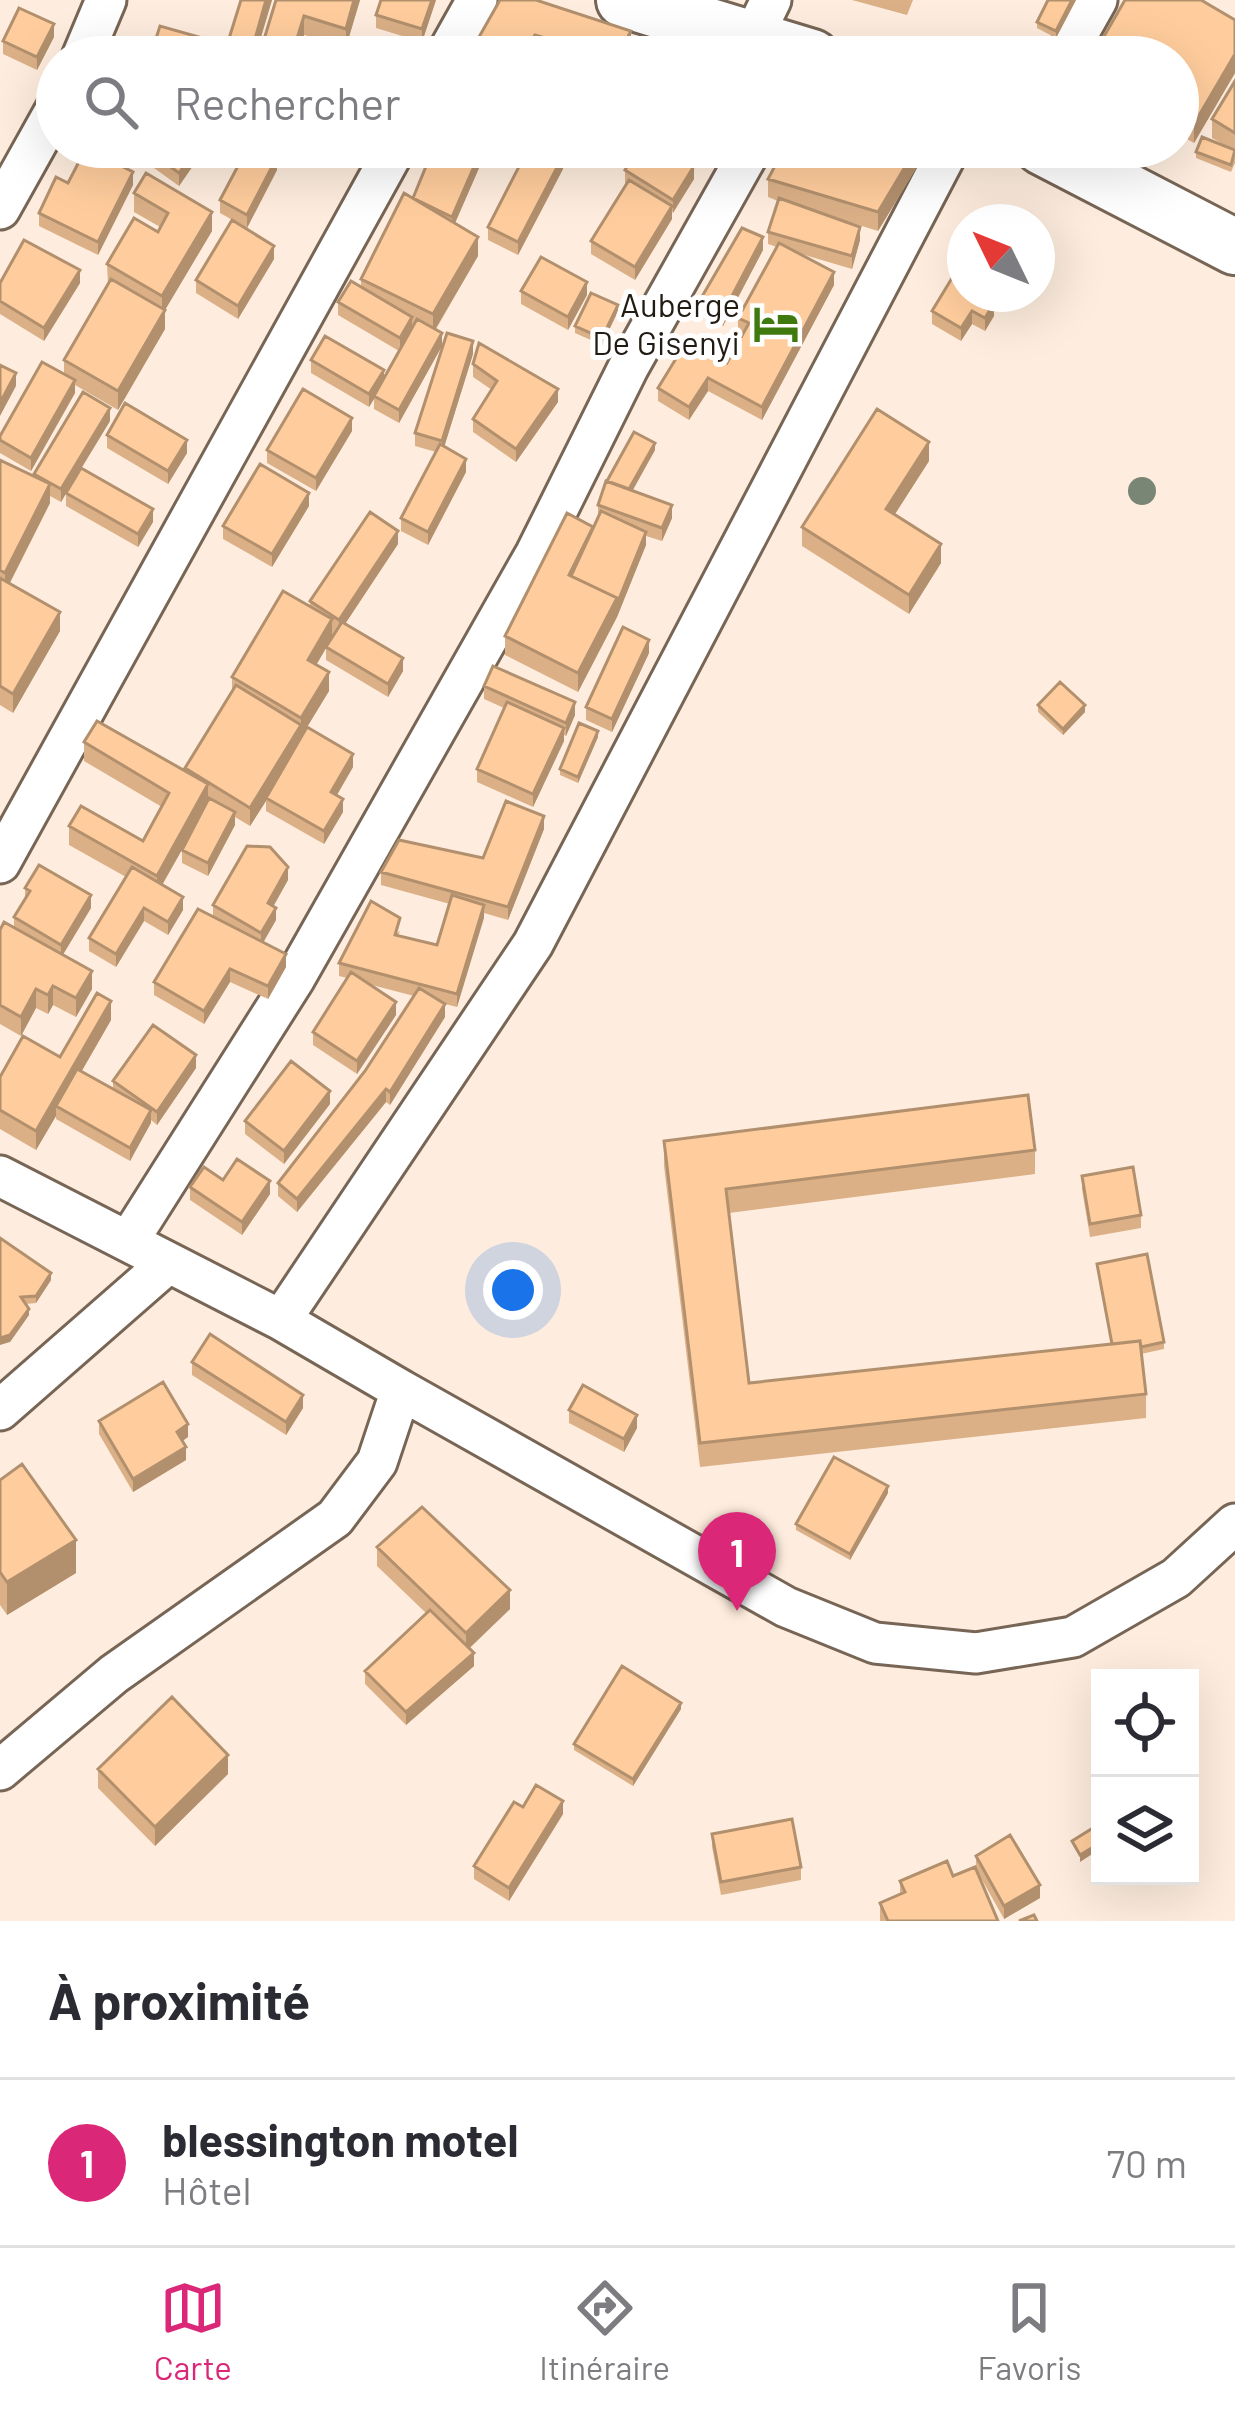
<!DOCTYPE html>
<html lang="fr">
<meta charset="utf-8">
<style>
:root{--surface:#fff;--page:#f7f7f7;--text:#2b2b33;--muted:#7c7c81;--line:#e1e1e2;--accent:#db2777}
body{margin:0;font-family:Barlow,sans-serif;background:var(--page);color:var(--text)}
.controls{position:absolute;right:36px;bottom:36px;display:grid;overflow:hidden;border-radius:0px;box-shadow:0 12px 48px #0002}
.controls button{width:108px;height:108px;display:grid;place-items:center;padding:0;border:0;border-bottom:3px solid var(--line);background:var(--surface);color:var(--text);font:60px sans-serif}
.compass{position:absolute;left:947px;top:204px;width:108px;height:108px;border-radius:50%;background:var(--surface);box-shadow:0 12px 48px #0002;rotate:313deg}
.you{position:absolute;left:513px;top:1290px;width:42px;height:42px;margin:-30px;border:9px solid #fff;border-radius:50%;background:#1a73e8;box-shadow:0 0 0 18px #1a73e833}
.badge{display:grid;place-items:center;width:78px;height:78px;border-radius:50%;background:var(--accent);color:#fff;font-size:39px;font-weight:700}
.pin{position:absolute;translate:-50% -99px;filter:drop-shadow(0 3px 6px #0008)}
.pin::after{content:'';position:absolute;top:63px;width:42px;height:36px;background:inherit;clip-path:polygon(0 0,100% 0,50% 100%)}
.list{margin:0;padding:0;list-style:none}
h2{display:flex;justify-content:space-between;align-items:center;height:156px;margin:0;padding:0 48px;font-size:51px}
h2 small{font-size:39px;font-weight:400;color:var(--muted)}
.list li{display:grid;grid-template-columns:78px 1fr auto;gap:36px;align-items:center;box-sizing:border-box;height:168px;padding:0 48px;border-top:3px solid var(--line)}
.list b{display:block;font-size:45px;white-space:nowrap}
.list p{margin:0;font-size:39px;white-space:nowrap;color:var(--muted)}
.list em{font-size:39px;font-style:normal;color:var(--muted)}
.icon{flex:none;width:66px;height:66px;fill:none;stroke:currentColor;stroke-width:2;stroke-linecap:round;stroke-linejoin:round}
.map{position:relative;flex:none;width:1235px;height:1921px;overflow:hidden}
.search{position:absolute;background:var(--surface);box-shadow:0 12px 48px #0002;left:36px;right:36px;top:36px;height:132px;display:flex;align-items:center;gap:30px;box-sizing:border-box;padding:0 42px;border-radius:66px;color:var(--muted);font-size:45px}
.sheet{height:324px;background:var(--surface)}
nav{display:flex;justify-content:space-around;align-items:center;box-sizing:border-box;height:168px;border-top:3px solid var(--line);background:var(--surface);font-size:33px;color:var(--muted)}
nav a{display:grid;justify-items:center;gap:6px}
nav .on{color:var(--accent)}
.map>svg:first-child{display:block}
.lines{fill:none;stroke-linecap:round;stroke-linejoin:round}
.street-casing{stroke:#776555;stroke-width:45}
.secondary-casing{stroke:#776555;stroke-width:60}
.street{stroke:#fff;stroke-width:39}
.secondary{stroke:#fff;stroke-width:54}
.tree{fill:#798676}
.wall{fill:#dbb087}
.shaded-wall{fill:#b2906e}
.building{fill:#ffcd9d;stroke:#b2906e;stroke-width:3}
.labels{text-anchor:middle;stroke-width:10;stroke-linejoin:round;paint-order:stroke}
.poi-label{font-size:33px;fill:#221b14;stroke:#fff;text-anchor:end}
</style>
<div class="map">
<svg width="1235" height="1921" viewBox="0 0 1235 1921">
<rect width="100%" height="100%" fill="#feedde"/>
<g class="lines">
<!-- street casing -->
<g class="street-casing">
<path id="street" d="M752,39l19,-39
M82,57l24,-57
M445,57l32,-57
M1065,57l32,-57
M0,209l57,-102
M0,863l396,-716
M0,1176l281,144 120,70 -24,72 -42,56 -221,156 -114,96
M129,1240l166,-262 241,-425 92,-185 124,-221
M281,1320l252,-376 417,-797
M401,1390l385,217 89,36 101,10 97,-16 103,-59 59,-54
M0,1410l168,-147"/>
</g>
<!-- secondary casing -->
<g class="secondary-casing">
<path id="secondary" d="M624,0l188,57
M1042,147l193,100"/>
</g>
<!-- street -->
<use href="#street" class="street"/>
<!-- secondary -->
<use href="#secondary" class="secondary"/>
</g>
<!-- trees -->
<circle class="tree" cx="1142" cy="491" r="14"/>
<!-- wall -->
<path class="wall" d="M241,0h31l-16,54 6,2v-10l14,-46h84l-14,47 -42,-12 -7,22h-146v-3l76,-9z
M436,0l-14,42 -46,-14v-13z
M500,0l131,49 -4,8h-82l-10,-3 -2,3h-58v-13z
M852,0h61l-6,15z
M1076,0l-20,38 -19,-10v-6z
M1235,20v53l-41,70 -16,-9v-77z
M54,37l-17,33 -34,-16v-13z
M1235,81v82l-4,9 -35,-14v-6l30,-6 -14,-8v-19z
M86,147h52l-12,21 7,17 -35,70 -59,-29v-13l29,-30z
M206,147l-27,39 -25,-18v-13z
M280,147h66l-3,13z
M518,147h52l-4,14 -3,-1v9l-45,86 -30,-15v-13l40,-77z
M929,147l-51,84 -45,-14 27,23 -8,29 -54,-16 36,32 -72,135 -54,-29 -19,29 -31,-19v-13l69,-25 16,-30 -5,-2v-13l39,-71 -9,-3v-12l10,-31 -10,-4v-18z
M479,168l-24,55 23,33 -42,73 6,17 -43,77 -25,-14v-10l-5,8 -58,-34v-13l73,19 15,-28 -61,-36v-13l23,-15v-8l52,-81z
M277,170l-30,58 -27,-15v-13z
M625,170l69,9 -22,34v6l-37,61 -44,-26v-13l36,-57 -2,-1z
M134,193l78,38 -47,79v19l-47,81 -43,-25v8l-44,78 -31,-18v-17l64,-62v-14l44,-76 -1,-20 51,-32 2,-5 -26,-15z
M763,250l-40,76 -23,-13v-13z
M274,259l-36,60 -42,-26v-13z
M0,283h80l-36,58 -44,-27z
M521,291l66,4 -19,35 -47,-26z
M990,294l-3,5 7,17 -9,15 -13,-7 -11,17 -29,-17v-13z
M618,311l-16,34 -27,-12v-7z
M473,354l-29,93 22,25 -38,73 -27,-14v-13l35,-66 -21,-6v-13z
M473,364l85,38 -42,60 -43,-30v-13l19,-29 -19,-13z
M110,421l-29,47 72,54 -15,25 -72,-41v-13l-5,9 -11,-6v7l-40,80 50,48 -47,82 -13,-8v-245l34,17v-3z
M352,431l-36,60 -49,-28v-13z
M107,435l80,18 -19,31 -61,-36z
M655,450l-23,40 40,28 -10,23 -16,-5v9l-29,72 -39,75 -73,-37v-19l88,-109 5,-9v-13z
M929,461l-34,53 46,49 -32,51 -107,-68v-19z
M309,506l-37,61 -49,-28v-13z
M398,544l-53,80 58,47 -15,26 -62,-37v-12l-10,17 13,26 -22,36 46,40 -16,28 6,17 -19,32 -58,-33v-10l-16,25 -15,-9v8l-27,51 -26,-13v-13l-20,35 21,25 -15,25 -24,-14 -28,46 -27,-16v-13l37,-61 -57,-32v-19l74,15 19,-34 -78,-46v-19l101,29v-3l47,-76v-15l78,-70v-6z
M649,653l-37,79 -26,-12v-13z
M484,686l91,29 -9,21 -2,-1v6l-31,66 -56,-25v-13l27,-61 -20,-9z
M1038,705l47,7 -22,23 -25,-23z
M598,737l-20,46 -18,-8v-6z
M544,829l-36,91 -24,-7 -27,94 -12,-3v13l-55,88 -4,-3 -89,110 -19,-16v-13l87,-112 49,-75 -46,-12 28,31 -39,59 -44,-29v-13l34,-54 -8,-2v-13l61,-32 -2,5 39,9 13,-41 -69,-19v-13l102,-14z
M288,880l-15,26 3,14 -13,23 23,24 -18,32 -38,-17 -26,42 -50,-29v-13l59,-65v-12z
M25,888l66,20 -28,46 29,35 -16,28 -23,-12 -5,9 -12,-6 -15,28 -21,-12v-94l14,-3v-10l11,-17z
M111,1020l-30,52 32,17v-8l83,-13 -39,57 -6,-5 -21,41 -74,-42v-3l-20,34 -36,-21v-52l60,-20z
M330,1104l-46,60 -39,-30v-13z
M664,1141l371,9v24l-306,39 20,170 362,-39 -14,-80 67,78v7l-23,5 5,40v24l-446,49 -36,-301z
M1082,1176l59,39v13l-51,9 -8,-48z
M223,1180l47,14 -28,41 -52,-35v-13z
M0,1238l51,42 -15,23 -10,1 3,11 -19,27z
M192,1362l111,46 -17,27 -94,-60z
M569,1410l68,18 -13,24 -55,-29z
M99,1421l89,16 -6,4 4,19 -53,32 -34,-58z
M0,1480l76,93 -69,42 -7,-10z
M888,1493l-38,67 -54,-30v-6z
M377,1547l133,62 -40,39 4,18 -68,59 -41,-41v-13l62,-57 -50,-48z
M681,1709l-48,77 -59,-36v-6z
M98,1769l130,5 -73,72 -57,-58z
M523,1807l40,7 -54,87 -35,-22v-13z
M712,1834l89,33v13l-80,15 -9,-48z
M976,1856l64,42 -36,21 -28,-50 22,52h-118v-18l20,-9v-13l53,-5 23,-7z"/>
<!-- shaded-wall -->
<path class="shaded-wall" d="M266,0h6l-17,57 -4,-4z
M354,0h6l-14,47v-18z
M432,0h4l-14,42v-13z
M1072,0h4l-20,38v-7z
M304,16v19l-7,22h-5z
M54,24v13l-17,33v-13z
M631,31v18l-4,8h-10z
M535,35v19l-2,3h-12z
M1235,54v19l-41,70v-19z
M131,147h7l-15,25v-13z
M197,147h9l-27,39v-13z
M917,147h12l-51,84v-19z
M479,155v13l-27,62v-13z
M563,156v13l-45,86v-13z
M277,157v13l-30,58v-13z
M694,166v13l-21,34v-13z
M133,172v13l-35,70v-13z
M672,206v13l-37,61v-13z
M212,212v19l-47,79v19l-47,81v-19l44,-76v-19z
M860,227v13l-8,29v-13z
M478,237v19l-45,77v-19z
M763,237v13l-40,76v-13z
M274,246v13l-36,60v-13z
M80,270v13l-36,58v-13z
M834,272v13l-72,135v-13z
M587,282v13l-19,35v-13z
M994,303v13l-9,15v-13z
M618,305v6l-16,34v-7z
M972,311v13l-11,17v-13z
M412,317v13l-12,21v-13z
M442,333v13l-43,77v-13z
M473,341v13l-31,100v-13z
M384,370v13l-15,24v-13z
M16,373v13l-16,30v-13z
M708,378v13l-19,29v-13z
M75,380v13l-44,78v-13z
M558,389v13l-42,60v-13z
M110,408v13l-49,81v-13z
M352,418v13l-36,60v-13z
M187,440v13l-19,31v-13z
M929,442v19l-43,67v-19z
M655,443v7l-27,49v-7z
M466,459v13l-38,73v-13z
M50,484v19l-45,89v-19z
M309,493v13l-37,61v-13z
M672,505v13l-10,23v-13z
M153,509v13l-15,25v-13z
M398,531v13l-59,89v-13z
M646,532v13l-29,72 -39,75v-19z
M941,544v19l-32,51v-19z
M60,612v19l-47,82v-19z
M332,619v19l-24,41v-19z
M649,640v13l-37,79v-13z
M403,658v13l-15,26v-13z
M329,672v19l-28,46v-19z
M575,702v13l-9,21v-13z
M1085,705v7l-22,23v-6z
M301,725v19l-35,54v3l-16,25v-18z
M564,728v13l-31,66v-13z
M598,731v6l-20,46v-6z
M353,754v13l-22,38v-13z
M208,784v19l-51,91v-18z
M343,799v13l-19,32v-13z
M235,812v13l-27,51v-13z
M544,816v13l-36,91v-13z
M288,867v13l-20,36v-13z
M91,895v13l-30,50v-13z
M183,897v13l-15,25v-13z
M484,905v13l-27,89v-13z
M144,908v13l-28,46v-13z
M276,908v12l-15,26v-13z
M286,954v13l-18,32v-13z
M230,969v13l-26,42v-13z
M92,971v18l-16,28v-19z
M53,986v19l-5,9v-19z
M36,989v19l-15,28v-19z
M111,1001v19l-51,89 -4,-3v10l-20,34v-19z
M396,1002v13l-39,59v-13z
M445,1004v13l-55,88v-13z
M196,1055v13l-39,57v-13z
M386,1089v13l-89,110v-13z
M330,1091v13l-46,60v-13z
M151,1110v13l-21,38v-13z
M270,1181v13l-28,41v-13z
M51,1273v7l-15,23v-7z
M29,1309v6l-19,27 -10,3v-7z
M303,1395v13l-17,27v-13z
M637,1415v13l-13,24v-13z
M188,1424v13l-11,8v-13z
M186,1447v13l-53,32v-13z
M888,1486v7l-38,67v-6z
M76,1540v33l-69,42v-33z
M510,1590v19l-44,42v-18z
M474,1653v13l-68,59v-13z
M681,1703v6l-48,77v-7z
M228,1755v19l-73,72v-19z
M563,1801v13l-54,87v-13z
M1100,1843v6l-20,13v-7z
M1040,1885v13l-36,21v-13z"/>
<!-- building -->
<path class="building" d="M241,0h25l-15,53 13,4h-103l-10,-3 9,-28 67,19z
M276,0h78l-8,29 -42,-13 -12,39 -30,-9z
M381,0h51l-10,29 -46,-14z
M500,0h36l95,31 -14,26h-46l5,-10 -41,-12 -14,22h-19l-27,-13z
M1048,0h24l-16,31 -19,-9z
M1125,0h76l34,20v34l-41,70 -16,-9v-58h-86z
M19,8l35,16 -17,33 -34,-16z
M1235,81v52l-23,-14z
M1202,137l33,13 -4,15 -35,-13z
M103,147h28l-8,12z
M159,147h38l-18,26 -25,-18z
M248,147h10l19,10 -30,58 -27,-15z
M434,147h25l20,8 -27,62 -39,-19z
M529,147h16l18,9 -45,86 -30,-15z
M639,147h26l29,19 -21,34 -48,-30z
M785,147h132l-39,65 -110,-33z
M86,148l47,24 -35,70 -59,-29 17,-36 12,6z
M146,173l66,39 -50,84 -55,-32 27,-46 24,14 10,-19 -34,-20z
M629,180l43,26 -37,61 -44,-26z
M404,193l74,44 -45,77 -72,-35z
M779,198l81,29 -8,29 -84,-24z
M232,220l42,26 -36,60 -42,-26z
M742,228l21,9 -40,76 -23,-13z
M24,240l56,30 -36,58 -44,-27v-18z
M779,243l55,29 -72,135 -54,-29 -19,29 -31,-19 30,-49 39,24 22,-40 -11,-5z
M541,257l46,25 -19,35 -47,-26z
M963,260l2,1v33h17l-1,2 13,7 -9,15 -13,-7 -11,17 -29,-17z
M111,279l54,31 -47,81 -54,-31z
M351,281l61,36 -12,21 -62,-36z
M591,293l27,12 -16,33 -27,-12z
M417,319l25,14 -43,77 -25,-14z
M447,333l26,8 -31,100 -27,-8z
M325,336l59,34 -15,24 -58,-34z
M479,343l79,46 -42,60 -43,-30 24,-38 -24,-17z
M42,362l33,18 -44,78 -31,-18v-4z
M0,365l16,8 -16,30z
M303,389l49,29 -36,60 -49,-28z
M83,392l27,16 -49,81 -27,-15z
M125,403l62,37 -19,31 -61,-36z
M877,409l52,33 -43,67 55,35 -32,51 -107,-68z
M634,432l21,11 -26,46 -22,-8z
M440,444l26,15 -38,73 -27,-14z
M0,460l50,24 -45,89 -5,-3z
M260,464l49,29 -37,61 -49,-28z
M81,468l72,41 -15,25 -72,-41z
M606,481l66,24 -10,23 -64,-23z
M601,511l45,21 -29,72v-6l-46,-22z
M370,512l28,19 -59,89 -29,-19z
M567,513l26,14 -24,48 48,23 -39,75 -73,-37z
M0,578l60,34 -47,82 -13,-8z
M283,591l49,28 -24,41 21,12 -28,46 -69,-41z
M342,622l61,36 -15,26 -62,-37z
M623,627l26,13 -37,79 -26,-12z
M493,666l82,36 -9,21 -82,-37z
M1060,682l25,23 -22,24 -25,-24z
M236,685l65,40 -51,83 -65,-40z
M507,702l57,26 -31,66 -56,-25z
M97,721l111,63 -51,92 -88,-50 12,-20 62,35 26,-48 -85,-51z
M579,723l19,8 -20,46 -18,-8z
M307,727l46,27 -22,38 12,7 -19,32 -58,-33z
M209,798l26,14 -27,51 -26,-13z
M506,801l38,15 -36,91 -127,-35 18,-32 84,18z
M247,846l23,1 18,20 -20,36 8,5 -15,25 -48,-28z
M39,865l52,30 -30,50 -47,-28 16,-26 -5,-3z
M132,867l51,30 -15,25 -24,-14 -28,46 -27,-16z
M452,895l32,10 -27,89 -118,-31 32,-62 29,17 -5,17 42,10z
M198,909l88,45 -18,32 -38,-17 -26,42 -50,-29z
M4,922l88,49 -16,27 -23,-12 -5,9 -12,-6 -15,28 -21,-12v-75z
M351,972l45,30 -39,59 -44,-29z
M419,988l26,16 -55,88 -4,-3 -89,110 -19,-16 87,-112z
M97,993l14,8 -75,130 -36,-21v-33l23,-41 37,21z
M153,1025l43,30 -39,57 -44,-31z
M291,1061l39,30 -46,60 -39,-30z
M77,1069l74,41 -21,38 -74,-42z
M1028,1095l7,55 -309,39 23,194 391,-42 6,53 -446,49 -36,-302z
M237,1159l33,22 -28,41 -52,-35 14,-20 19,13z
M1133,1167l8,48 -51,9 -8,-48z
M0,1238l51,35 -15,23 -15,1 8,12 -19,26 -10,3z
M1147,1254l17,88 -23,5 -1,-6 -28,3 -15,-80z
M210,1334l93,61 -17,27 -94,-60z
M163,1382l25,42 -11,8 9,15 -53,32 -34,-58z
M583,1385l54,30 -13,24 -55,-29z
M834,1457l54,29 -38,68 -54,-30z
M22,1464l54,76 -69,42 -7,-10v-92z
M422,1507l88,83 -44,43 -89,-86z
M430,1610l44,43 -68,59 -41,-41z
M622,1666l59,37 -48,76 -59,-35z
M172,1697l56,58 -73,72 -57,-58z
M536,1785l27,16 -54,87 -35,-22 40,-64 9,5z
M792,1819l9,48 -80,15 -9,-48z
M1093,1828l7,15 -20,12 -8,-14z
M1010,1835l30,50 -36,21 -28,-50z
M947,1861l6,15 22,-9 23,54h-110l-8,-18 25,-11 -5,-11z
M1034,1915l3,6h-18z"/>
<!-- icons -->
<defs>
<g id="hotel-bare" transform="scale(3.6)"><path d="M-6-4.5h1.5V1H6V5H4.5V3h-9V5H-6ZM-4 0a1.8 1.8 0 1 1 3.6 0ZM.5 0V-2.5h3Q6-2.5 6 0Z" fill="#40790e" stroke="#fff" stroke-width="2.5" paint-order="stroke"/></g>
</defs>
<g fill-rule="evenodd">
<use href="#hotel-bare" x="776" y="324"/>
</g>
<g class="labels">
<!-- poi labels -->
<g class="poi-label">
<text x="740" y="317">Auberge<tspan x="740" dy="38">De Gisenyi</tspan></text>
</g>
</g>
</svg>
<div class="controls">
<button><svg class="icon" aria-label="locate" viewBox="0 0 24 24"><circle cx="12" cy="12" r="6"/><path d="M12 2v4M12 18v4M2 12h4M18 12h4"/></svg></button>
<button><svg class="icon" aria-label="layers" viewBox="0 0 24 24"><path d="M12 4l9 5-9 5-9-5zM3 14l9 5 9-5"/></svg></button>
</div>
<svg class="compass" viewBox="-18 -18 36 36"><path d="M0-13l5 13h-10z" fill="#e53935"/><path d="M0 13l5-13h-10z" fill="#7c7c81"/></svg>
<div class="you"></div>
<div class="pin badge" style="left:737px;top:1611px">1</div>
<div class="search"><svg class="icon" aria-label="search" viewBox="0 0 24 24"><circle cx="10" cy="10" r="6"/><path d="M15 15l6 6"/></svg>Rechercher</div>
</div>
<section class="sheet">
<h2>À proximité<small></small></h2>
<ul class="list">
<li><span class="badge">1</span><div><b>blessington motel</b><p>Hôtel</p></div><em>70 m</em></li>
</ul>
</section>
<nav>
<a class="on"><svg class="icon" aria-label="map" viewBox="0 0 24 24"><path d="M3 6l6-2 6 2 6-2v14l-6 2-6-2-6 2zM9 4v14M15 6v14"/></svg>Carte</a>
<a><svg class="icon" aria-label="directions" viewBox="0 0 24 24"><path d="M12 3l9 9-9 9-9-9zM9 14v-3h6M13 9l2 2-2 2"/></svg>Itinéraire</a>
<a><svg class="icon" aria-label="saved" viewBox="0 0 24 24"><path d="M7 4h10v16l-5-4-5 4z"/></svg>Favoris</a>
</nav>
